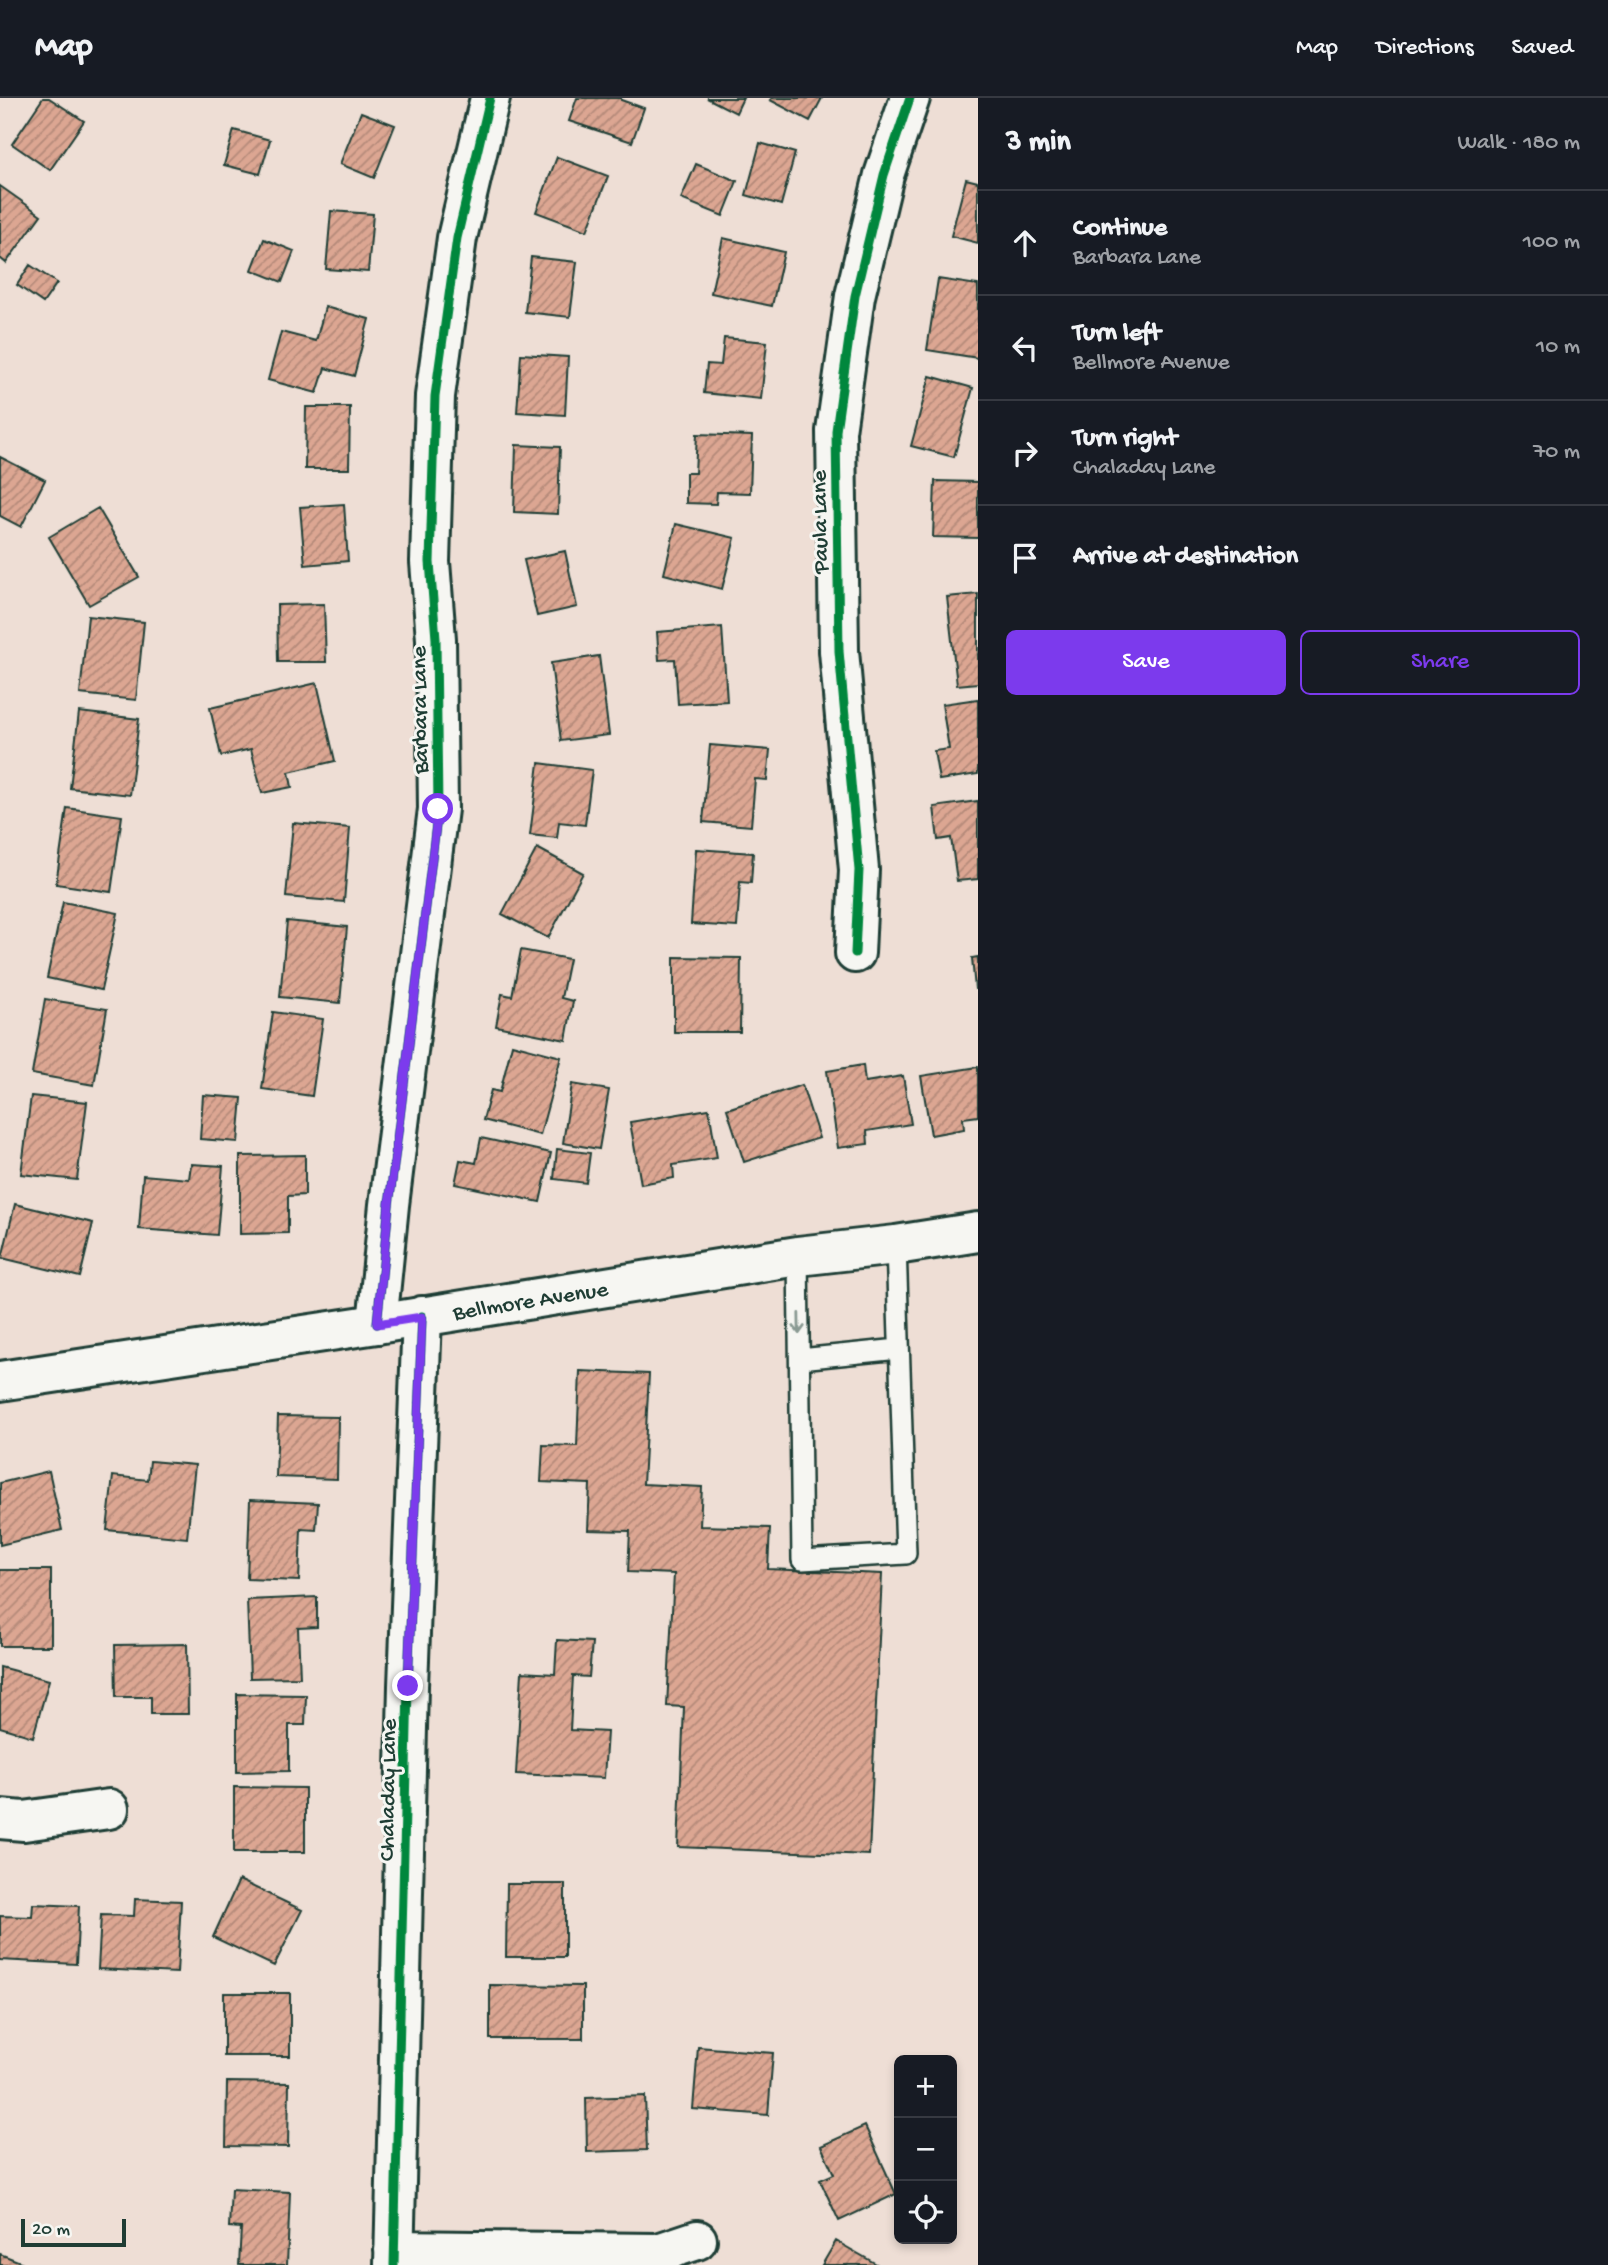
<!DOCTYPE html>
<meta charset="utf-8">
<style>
:root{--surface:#171b24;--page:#20242c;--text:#f1f3f6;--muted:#9ea1a6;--line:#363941;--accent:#7c3aed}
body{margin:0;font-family:"Gochi Hand",sans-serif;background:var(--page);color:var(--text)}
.controls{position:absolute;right:21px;bottom:21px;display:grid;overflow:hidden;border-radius:10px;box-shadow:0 4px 10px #0003}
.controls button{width:63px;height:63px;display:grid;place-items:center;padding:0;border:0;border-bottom:2px solid var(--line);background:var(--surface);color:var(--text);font:35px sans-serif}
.scale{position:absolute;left:21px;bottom:18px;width:105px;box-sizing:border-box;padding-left:7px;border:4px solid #1f3d34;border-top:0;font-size:19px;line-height:24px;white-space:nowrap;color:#1f3d34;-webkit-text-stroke:5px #f6f6f2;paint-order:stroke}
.stop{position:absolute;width:21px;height:21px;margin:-16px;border:5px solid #7c3aed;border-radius:50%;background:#fff}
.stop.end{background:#7c3aed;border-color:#fff;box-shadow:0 2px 7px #0008}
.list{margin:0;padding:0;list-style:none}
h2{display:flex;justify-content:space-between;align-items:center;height:91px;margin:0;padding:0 28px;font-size:30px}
h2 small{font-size:23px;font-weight:400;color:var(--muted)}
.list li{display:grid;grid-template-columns:46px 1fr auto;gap:21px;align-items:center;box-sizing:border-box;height:105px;padding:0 28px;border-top:2px solid var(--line)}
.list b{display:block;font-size:26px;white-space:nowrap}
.list p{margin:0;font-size:23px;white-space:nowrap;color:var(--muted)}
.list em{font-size:23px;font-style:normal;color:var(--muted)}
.actions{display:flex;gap:14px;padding:21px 28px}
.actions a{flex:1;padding:16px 0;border:2px solid var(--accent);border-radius:10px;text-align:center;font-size:24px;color:var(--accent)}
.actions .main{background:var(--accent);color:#fff}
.icon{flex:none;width:38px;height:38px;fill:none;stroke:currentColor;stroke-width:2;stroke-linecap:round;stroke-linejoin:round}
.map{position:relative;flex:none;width:978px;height:2167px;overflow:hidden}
header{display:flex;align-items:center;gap:42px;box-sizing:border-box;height:98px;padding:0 35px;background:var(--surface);border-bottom:2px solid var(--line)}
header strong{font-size:33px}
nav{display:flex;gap:38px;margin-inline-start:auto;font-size:24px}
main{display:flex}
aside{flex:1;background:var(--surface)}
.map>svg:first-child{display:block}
.building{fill:url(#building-hatch);stroke:#1f3d34;stroke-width:2}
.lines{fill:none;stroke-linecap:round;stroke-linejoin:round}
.service-casing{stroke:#1f3d34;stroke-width:24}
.minor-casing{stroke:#1f3d34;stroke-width:44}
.secondary-casing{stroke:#1f3d34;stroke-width:44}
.service{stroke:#f6f6f2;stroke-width:19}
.minor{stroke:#f6f6f2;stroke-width:38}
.secondary{stroke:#f6f6f2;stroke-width:38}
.cycleway-casing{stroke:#f6f6f2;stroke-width:13}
.cycleway{stroke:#00873e;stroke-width:9}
.oneway{stroke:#8a9a93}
.route{stroke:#7c3aed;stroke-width:9}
.labels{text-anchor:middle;stroke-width:6;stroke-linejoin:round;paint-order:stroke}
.street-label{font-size:23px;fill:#1f3d34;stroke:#f6f6f2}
</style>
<header>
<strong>Map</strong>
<nav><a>Map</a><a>Directions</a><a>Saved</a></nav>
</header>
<main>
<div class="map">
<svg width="978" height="2167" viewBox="0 0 978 2167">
<defs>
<pattern id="building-hatch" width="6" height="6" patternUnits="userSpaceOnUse" patternTransform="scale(1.75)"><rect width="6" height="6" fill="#dca692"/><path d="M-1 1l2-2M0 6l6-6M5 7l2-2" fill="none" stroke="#b28878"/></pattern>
</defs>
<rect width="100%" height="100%" fill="#eeded5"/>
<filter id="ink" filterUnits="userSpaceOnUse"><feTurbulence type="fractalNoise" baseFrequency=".0143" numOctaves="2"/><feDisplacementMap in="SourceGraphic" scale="14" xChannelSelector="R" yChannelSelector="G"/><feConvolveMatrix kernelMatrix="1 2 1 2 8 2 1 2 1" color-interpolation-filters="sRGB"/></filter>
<g filter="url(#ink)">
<!-- building -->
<path class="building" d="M43,0h6l35,23 -34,49 -38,-26z
M577,0h44v2l23,8 -12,34 -63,-21z
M707,0h36l-7,15z
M772,0h50l-12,23 -40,-21z
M361,14l34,13 -21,53 -34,-14z
M234,32l36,10 -10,34 -36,-9z
M760,45l35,10 -14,52 -35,-10z
M557,59l51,19 -21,55 -51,-19z
M696,66l41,17 -14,35 -42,-17z
M966,81l12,3v61l-27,-7z
M0,88l41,29 -35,48 -6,-5z
M331,113l42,3 -5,58 -42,-3z
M723,140l61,14 -12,54 -61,-13z
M264,141l30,12 -12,31 -30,-12z
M531,159l46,5 -7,55 -45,-5z
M30,167l27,18 -14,20 -26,-18z
M938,181l40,6v73l-51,-8z
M325,209l44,12 -15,57 -29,-8 -8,25 -49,-13 13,-48 35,9z
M724,240l43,4 -6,57 -57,-6 3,-29 14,1z
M521,256l47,3 -3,58 -48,-3z
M930,278l43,12 -19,69 -43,-11z
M306,309h44l-1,62h-44z
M697,336l55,2 -2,57 -33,-1 -1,12 -30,-1v-30h9z
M516,347l44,2 -2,67 -44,-2z
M0,359l45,23 -24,47 -21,-11z
M935,383l43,1v56l-45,-1z
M344,406l4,57 -43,4 -5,-58z
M98,410l41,69 -50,28 -40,-68z
M676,426l59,14 -13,51 -58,-15z
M565,453l12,56 -40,9 -13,-56z
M978,496v89l-21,2 -10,-88z
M324,506l2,58h-48l-1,-57z
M88,518l56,6 -8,78 -56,-6z
M722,529l5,74 -49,3 -3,-45 -16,1 -2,-28z
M599,558l10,79 -48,6 -10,-78z
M317,585l18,78 -46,11 3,15 -30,6 -11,-44 -30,7 -11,-48z
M978,601v75l-39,6 -5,-29 15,-2 -7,-45z
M79,614l60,7 -9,76 -60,-7z
M710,647l60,5 -3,30 -12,-1 -4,47 -48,-4z
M539,665l53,7 -7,55 -26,-3 -2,16 -27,-3z
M978,703v78l-21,2 -6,-43 -13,2 -4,-33z
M67,710l55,8 -11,76 -55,-8z
M293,725l57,5 -6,74 -58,-5z
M537,750l46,25 -35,65 -46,-24z
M696,751l57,4 -2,30 -11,-1 -3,45 -46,-3z
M63,804l55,11 -17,77 -54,-12z
M287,823l60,6 -7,76 -60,-6z
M521,852l48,9 -8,39 12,3 -7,39 -70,-14 6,-32 10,2z
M674,859l67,1 -1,74h-66z
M978,859v32h-3l-3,-31z
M45,901l62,10 -13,76 -62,-11z
M273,914l50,7 -11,77 -50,-7z
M512,946l49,13 -21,78 -57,-15 8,-30 9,2z
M863,967l2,17 38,-6 8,48 -44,7 1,13 -30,4 -11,-77z
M978,969v49l-15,2 1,11 -33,6 -10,-59z
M572,986l37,6 -10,59 -36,-6z
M802,987l17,53 -75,24 -17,-53z
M203,997l39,3 -4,44 -38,-3z
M31,998l56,6 -10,78 -56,-6z
M709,1011l8,49 -44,7 1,13 -33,6 -11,-62z
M481,1040l70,15 -11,49 -85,-18 5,-24 16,3z
M557,1051l33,4 -4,30 -32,-4z
M305,1057v40l-17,1v37l-48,1v-78z
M191,1066l32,2 -6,69 -78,-6 4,-54 46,4z
M15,1106l78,19 -13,54 -78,-19z
M580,1273l69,3 -6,110 59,3 -2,39 70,2 -2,41 114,5 -13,281 -191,-8 6,-140 -17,-1 7,-132 -46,-2 2,-41 -42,-1 2,-46 -49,-2 2,-37 34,1z
M278,1318l60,1 -1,62 -61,-2z
M150,1363l45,4 -8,73 -80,-8 6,-54 35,4z
M49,1373l13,59 -62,15v-62z
M250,1402l68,3 -2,27 -15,-1 -2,52 -52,-2z
M0,1472h51v76h-51z
M317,1499v30l-19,1 2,49 -50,1 -3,-78z
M557,1542l35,2 -3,35 -16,-1 -3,54 37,2 -3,46 -88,-4 6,-102 33,2z
M187,1546l1,70h-37v-17h-35l-1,-52z
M0,1569l49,13 -16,57 -33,-10z
M237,1596l69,1 -1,30h-16v46l-52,1z
M234,1689l71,1v64h-71z
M239,1782l63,30 -28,56 -61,-29z
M507,1786h58v73h-59z
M135,1801l46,2 -4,72 -79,-4 3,-54 33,1z
M33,1806l46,2 -3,58 -76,-4v-44l32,1z
M490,1887l93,1v53h-93z
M224,1895h66v63h-66z
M698,1949l75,6 -5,62 -75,-6z
M227,1984l62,1 -1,64 -62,-1z
M645,1998l2,54 -60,2 -1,-54z
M865,2028l31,68 -57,27 -19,-41 14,-6 -13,-28z
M231,2091l59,3 -3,73h-48l2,-37 -12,-1z
M836,2143l42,24h-56z
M0,2156l28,11h-28z"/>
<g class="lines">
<!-- service casing -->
<g class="service-casing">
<path id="service" d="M798,1158l4,304 104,-6 -10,-309
M800,1261l99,-10"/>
</g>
<!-- minor casing -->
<g class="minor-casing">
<path id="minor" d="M855,855l4,-83 -20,-219 -3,-220 19,-135 29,-121 26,-77
M377,1226l12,-119 49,-396 -2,-170 -6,-77 5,-166 22,-158 33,-140
M0,1721l24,2 85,-12
M394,2152l264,3 39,-13
M394,2167l14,-579 14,-370"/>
</g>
<!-- secondary casing -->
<g class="secondary-casing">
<path id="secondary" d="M0,1283l377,-57 421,-68 98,-11 82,-13"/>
</g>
<!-- service -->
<use href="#service" class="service"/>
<!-- minor -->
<use href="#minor" class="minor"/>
<!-- secondary -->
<use href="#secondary" class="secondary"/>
<!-- cycleway casing -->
<g class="cycleway-casing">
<path id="cycleway" d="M855,855l4,-83 -20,-219 -3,-220 19,-135 29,-121 26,-77
M377,1226l12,-119 49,-396 -2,-170 -6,-77 5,-166 22,-158 33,-140
M394,2167l14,-579 14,-370"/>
</g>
<!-- cycleway -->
<use href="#cycleway" class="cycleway"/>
</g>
<!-- one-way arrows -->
<defs><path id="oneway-shaft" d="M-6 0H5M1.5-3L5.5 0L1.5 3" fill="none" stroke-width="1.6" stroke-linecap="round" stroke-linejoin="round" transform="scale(1.75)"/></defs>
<use class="oneway" href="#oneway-shaft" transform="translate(799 1226) rotate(89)"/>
</g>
<g class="lines" filter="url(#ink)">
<!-- route -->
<path class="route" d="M408,1588l14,-369 -45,7 12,-119 49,-396"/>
</g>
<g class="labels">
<!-- street labels -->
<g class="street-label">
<text transform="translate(818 424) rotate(-91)" y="8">Paula Lane</text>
<text transform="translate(418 612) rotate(-91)" y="8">Barbara Lane</text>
<text transform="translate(530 1201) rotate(-9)" y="8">Bellmore Avenue</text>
<text transform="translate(386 1692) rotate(-89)" y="8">Chaladay Lane</text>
</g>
</g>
</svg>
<div class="controls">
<button>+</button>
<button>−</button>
<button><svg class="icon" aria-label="locate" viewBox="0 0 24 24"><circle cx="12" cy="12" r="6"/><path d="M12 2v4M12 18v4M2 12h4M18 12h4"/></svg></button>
</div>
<div class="scale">20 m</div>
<div class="stop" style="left:438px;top:711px"></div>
<div class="stop end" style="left:408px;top:1588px"></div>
</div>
<aside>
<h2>3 min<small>Walk · 180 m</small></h2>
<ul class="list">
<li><svg class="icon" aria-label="ahead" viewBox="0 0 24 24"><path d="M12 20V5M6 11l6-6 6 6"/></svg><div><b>Continue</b><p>Barbara Lane</p></div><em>100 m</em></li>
<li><svg class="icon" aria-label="left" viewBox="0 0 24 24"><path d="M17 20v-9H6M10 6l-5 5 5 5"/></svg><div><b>Turn left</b><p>Bellmore Avenue</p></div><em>10 m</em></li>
<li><svg class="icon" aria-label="right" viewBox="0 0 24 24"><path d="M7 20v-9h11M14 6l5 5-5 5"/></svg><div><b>Turn right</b><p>Chaladay Lane</p></div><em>70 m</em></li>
<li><svg class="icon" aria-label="arrive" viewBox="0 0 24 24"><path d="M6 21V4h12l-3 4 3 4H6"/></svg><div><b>Arrive at destination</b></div></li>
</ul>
<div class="actions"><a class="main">Save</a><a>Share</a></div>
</aside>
</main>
